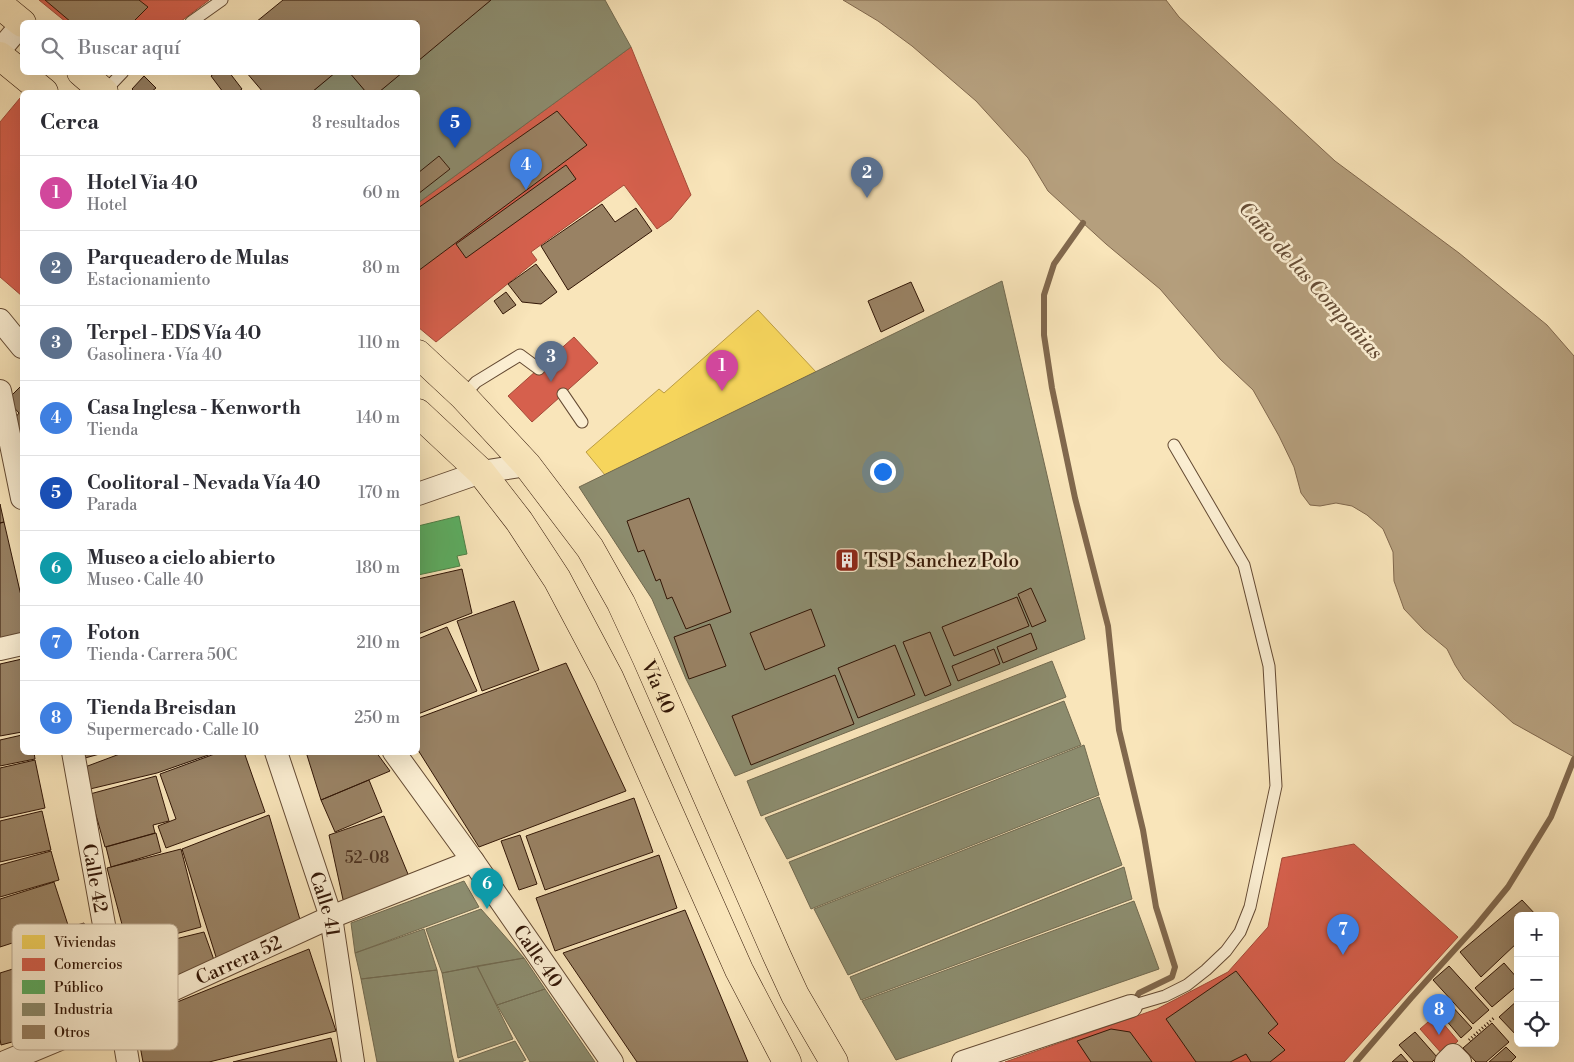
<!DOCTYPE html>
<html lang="es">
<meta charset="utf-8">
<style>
:root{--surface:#fff;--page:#f7f7f7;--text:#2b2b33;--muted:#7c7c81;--line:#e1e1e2;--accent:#d93025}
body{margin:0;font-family:"Libre Bodoni",serif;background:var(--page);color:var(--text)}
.controls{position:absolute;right:15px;bottom:15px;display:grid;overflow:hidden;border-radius:8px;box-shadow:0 5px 20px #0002}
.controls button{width:45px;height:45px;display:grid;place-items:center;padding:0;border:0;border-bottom:1px solid var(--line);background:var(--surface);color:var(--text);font:25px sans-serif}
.you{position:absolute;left:882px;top:471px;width:18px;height:18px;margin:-12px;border:4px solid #fff;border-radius:50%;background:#1a73e8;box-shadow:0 0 0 8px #1a73e833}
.badge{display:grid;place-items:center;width:32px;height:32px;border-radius:50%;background:var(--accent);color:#fff;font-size:16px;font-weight:700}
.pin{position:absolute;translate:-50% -41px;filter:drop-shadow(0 1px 2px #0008)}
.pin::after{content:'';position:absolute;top:26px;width:18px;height:15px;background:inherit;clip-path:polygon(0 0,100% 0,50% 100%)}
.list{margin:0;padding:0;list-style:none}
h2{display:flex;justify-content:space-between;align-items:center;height:65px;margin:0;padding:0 20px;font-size:21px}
h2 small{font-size:16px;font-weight:400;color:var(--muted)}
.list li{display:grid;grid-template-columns:32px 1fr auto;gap:15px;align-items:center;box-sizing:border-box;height:75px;padding:0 20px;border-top:1px solid var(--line)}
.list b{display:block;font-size:19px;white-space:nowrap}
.list p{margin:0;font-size:16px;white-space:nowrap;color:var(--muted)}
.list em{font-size:16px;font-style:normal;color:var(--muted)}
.icon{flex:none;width:28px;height:28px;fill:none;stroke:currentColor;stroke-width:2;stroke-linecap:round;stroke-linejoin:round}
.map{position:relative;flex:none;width:1574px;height:1062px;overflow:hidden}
.search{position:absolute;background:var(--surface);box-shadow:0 5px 20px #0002;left:20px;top:20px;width:400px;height:55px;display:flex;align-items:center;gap:12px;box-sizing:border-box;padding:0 18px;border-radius:8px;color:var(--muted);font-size:19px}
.panel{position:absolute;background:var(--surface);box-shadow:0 5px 20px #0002;left:20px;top:90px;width:400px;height:665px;border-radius:8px}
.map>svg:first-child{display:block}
.water{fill:#b59f7d;stroke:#81684d}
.homes{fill:#f6d55c;stroke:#bb9c42}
.shops{fill:#d6604d;stroke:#a54a38}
.public{fill:#5aae61;stroke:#4e8046}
.industry{fill:#8c8c6e;stroke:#71694f}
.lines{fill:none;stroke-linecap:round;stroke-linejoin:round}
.stream{stroke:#81684d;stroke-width:6}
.building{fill:#998264;stroke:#321606}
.lane-casing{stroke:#644a33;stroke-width:13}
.street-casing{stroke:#644a33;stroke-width:24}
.highway-casing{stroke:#321606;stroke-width:29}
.path{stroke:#321606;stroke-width:3;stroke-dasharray:1 2.5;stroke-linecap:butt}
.lane{stroke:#fbeed2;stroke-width:11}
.street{stroke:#fbeed2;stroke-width:22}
.highway{stroke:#f9e5ba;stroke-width:28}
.labels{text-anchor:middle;stroke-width:5;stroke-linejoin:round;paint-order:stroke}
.number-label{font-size:16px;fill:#4c311e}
.poi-label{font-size:19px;fill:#321606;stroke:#fbeed2;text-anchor:start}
.street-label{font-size:19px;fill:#321606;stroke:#fbeed2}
.water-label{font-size:20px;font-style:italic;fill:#664d36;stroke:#fbeed2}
.key{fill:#fbeed2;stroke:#bfad95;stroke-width:1}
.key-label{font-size:14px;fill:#321606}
</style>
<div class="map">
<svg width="1574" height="1062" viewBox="0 0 1574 1062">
<rect width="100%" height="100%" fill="#f9e5ba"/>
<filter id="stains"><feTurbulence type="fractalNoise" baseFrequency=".004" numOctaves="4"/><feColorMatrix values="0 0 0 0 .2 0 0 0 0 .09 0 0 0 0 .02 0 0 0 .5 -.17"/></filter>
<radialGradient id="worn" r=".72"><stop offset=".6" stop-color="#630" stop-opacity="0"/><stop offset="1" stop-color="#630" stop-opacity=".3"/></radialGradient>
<!-- water -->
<path class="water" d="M843,0h323l13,17 156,144 124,92 88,72 27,31v401l-61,-34 -49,-44 -9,-14 -8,-16 -23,-19 -20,-21 -10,-28 -1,-29 -10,-23 -16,-14 -15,-9 -16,-3 -16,3 -10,-1 -9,-12 -7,-26 -15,-31 -26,-46 -33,-31 -60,-70 -54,-45 -58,-53 -20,-33 -52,-57 -64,-55 -34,-25z"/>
<!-- homes -->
<path class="homes" d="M465,119l17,19 -25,18 -16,-19z
M758,310l58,62 -211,103 -19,-23 73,-63 5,4z"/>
<!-- shops -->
<path class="shops" d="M39,0h170l-29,22h-114z
M631,47l60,148 -20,24 -14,10 -33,-44 -93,67 6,8 -101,82 -18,-15v-124z
M20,98l2,2v196l-22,-19v-155z
M574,337l24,26 -66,59 -24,-26z
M1354,844l104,93 -114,125h-339l152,-53 71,-37 40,-45 14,-69z
M1436,1015l22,26 -15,14 -23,-26z"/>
<!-- public -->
<path class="public" d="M459,516l8,38 -10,2 3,10 -42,9v-49z"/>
<!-- industry -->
<path class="industry" d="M491,0h114l26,47 -213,156v-111h-39l24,-20h15v-11z
M336,72h13l17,20h-54z
M1002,281l83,358 -350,137 -49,-97 -34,-80 -73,-112z
M1052,661l14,36 -305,119 -14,-35z
M1064,701l17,44 -294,114 -22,-41z
M1084,745l15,50 -288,114 -22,-47z
M1099,797l23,68 -274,110 -34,-66z
M1124,867l8,32 -271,101 -11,-23z
M464,881l15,26 -124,46 -4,-30z
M1134,901l25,68 -263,91 -34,-59z
M481,909l43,49 -82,15 -16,-44z
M424,929l13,41 -76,9 -6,-26z
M524,958l21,31 -48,16 -20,-39z
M477,966l36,73 -55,19 -16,-85z
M437,970l15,85 2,7h-77l-16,-83z
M545,989l50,73h-65l-1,-2 -32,-55z
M515,1041l11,19 -5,2h-61l-1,-1z"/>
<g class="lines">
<!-- stream -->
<path class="stream" d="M1083,223l-29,41 -10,31v40l8,53 23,110 33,128 11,104 24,100 13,77 19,60 -3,10 -33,16 -6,10
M1356,1062l55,-64 65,-72 32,-39 43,-70 23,-58"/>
</g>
<!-- building -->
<path class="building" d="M45,0h94l9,7 -15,15h-62z
M283,0h208l-73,61v-39h-162z
M216,72h13l13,17 -4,3h-15l-12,-16z
M246,72h90l-24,20h-49z
M349,72h54l-24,20h-13z
M144,76l12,12 -5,4h-16l-3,-3z
M557,111l30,34 -169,126v-63z
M439,156l11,13 -32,25v-21z
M566,165l10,14 -110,79 -10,-14z
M602,204l13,18 21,-14 16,23 -84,59 -27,-44z
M536,264l21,28 -16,12 -19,-2 -14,-18z
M911,282l13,29 -43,21 -13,-31z
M506,292l10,13 -13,9 -9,-13z
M22,385v76l-10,-39 7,-9 -12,-13z
M689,498l42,114 -45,17 -14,-32 -5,2 -7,-20 -4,2 -12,-31 -6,2 -11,-31z
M0,504l4,18 -4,1z
M4,522l18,78v34l-22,5v-116z
M462,569l10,44 -54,21v-55z
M1031,588l15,33 -14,6 -14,-33z
M1017,597l12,29 -75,30 -12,-29z
M514,601l25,69 -57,21 -25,-70z
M811,609l14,37 -60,24 -15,-37z
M710,624l16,42 -37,13 -15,-42z
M447,627l30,64 -59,23v-75z
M930,632l21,53 -26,11 -22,-54z
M1031,633l6,16 -34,14 -6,-16z
M895,645l20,50 -57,23 -20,-50z
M994,649l6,15 -42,17 -6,-15z
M22,659v73l-22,4v-72z
M566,663l60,128 -147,56 -61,-97v-32z
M835,675l19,49 -103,41 -19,-49z
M22,735v17h12l1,7 -35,7v-26z
M84,752h23l-22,6z
M125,752h92l-60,21 -67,16 -5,-22z
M220,752h24l21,60 -99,36 -8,-22 18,-7 -16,-45z
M306,752h70l14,19 -69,29z
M35,760l10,48 -45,10v-50z
M156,776l13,45 -16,4 2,8 -50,14 -15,-53z
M369,780l13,32 -47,20 -14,-32z
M634,798l19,54 -108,38 -19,-54z
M42,811l9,39 -51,12v-41z
M269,815l32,108 -84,37 -35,-111z
M384,816l26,63 -66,25 -15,-69z
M156,833l5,19 -50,15 -5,-20z
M520,835l17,49 -18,6 -18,-49z
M181,849l20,78 -77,21 -4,-15 4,-1 -17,-64z
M51,851l8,29 -59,17v-32z
M659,855l18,53 -122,43 -19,-53z
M54,882l14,43 -68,22v-48z
M1522,900l15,16h-19v26l-37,35 -21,-25z
M685,910l63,152h-111l-74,-109z
M84,923l11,37 -71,20 -10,-37z
M204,932l10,28 -78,33 -10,-42z
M309,949l27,82 -127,31h-66l-8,-43z
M1504,963l14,16v6l-26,22 -17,-19z
M1449,966l40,44 -16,14 -40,-44z
M16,968l18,68 -33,9 -1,-6v-66z
M1236,971l42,53 -10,9 17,17 -15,12h-19l-5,-8 -16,8h-34l-30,-43z
M1518,1000v37l-19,-20z
M1450,1004l22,24 -11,10 -21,-25z
M1492,1023l17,19 -23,20h-10l-13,-14z
M1111,1029l19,3 22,30h-61l-14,-21z
M1415,1032l22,25 -5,5h-18l-15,-17z
M331,1038l6,24h-104z
M1506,1047l10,10 -5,5h-22z
M1401,1054l7,8h-16z"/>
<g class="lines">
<!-- lane casing -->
<g class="lane-casing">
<path id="lane" d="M191,22l31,-22
M104,92l19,-20
M563,394l19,28
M463,396l13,-14 44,-27 19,14
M1131,1006l34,-10 22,-11 19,-15 20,-19 14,-19 10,-25 26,-121 -7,-120 -25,-101 -70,-120"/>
</g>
<!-- street casing -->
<g class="street-casing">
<g id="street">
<path d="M0,50l22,-26"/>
<path d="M0,320l22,27"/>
<path d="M0,391l22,107"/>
<path d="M418,494l63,-22 46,-7"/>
<path d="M0,649l22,-5"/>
<path id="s1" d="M73,752l47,262 8,48"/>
<path id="s2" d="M276,752l55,165 22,145"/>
<path id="s3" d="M394,752l79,109 139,201"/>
<path id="s4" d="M5,1062l115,-48 211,-97 142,-56"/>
<path d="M963,1062l168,-56"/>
<path d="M1446,1062l7,-7 7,7"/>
</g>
</g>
<!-- highway casing -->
<g class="highway-casing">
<g id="highway">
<path d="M0,5l22,18"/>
<path d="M0,56l44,36"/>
<path d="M81,72l23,20"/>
<path id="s5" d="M418,354l45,42 64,69 63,83 31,55 25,54 131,299 18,39 39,67"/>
<path d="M418,413l63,59 38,49 38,58 52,98 130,293 48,92"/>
</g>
</g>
<!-- path -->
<path class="path" d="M1469,1040l26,-23"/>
<!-- lane -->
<use href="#lane" class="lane"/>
<!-- street -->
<use href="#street" class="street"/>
<!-- highway -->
<use href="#highway" class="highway"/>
</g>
<!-- icons -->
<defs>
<g id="building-square" transform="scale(1.25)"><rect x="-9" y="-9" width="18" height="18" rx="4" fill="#8f2418" stroke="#fbeed2"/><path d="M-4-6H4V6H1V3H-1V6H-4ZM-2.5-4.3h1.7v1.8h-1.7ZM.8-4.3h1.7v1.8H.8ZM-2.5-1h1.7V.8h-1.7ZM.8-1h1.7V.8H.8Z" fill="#fff"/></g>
</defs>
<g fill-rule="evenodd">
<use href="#building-square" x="847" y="560"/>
</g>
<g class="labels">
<!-- number labels -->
<g class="number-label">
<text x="367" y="863">52-08</text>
</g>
<!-- poi labels -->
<g class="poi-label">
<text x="864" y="567">TSP Sanchez Polo</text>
</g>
<!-- street labels -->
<g class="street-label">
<text dy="7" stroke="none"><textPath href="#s5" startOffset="415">Vía 40</textPath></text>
<text dy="7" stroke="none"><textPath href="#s1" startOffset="128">Calle 42</textPath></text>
<text dy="7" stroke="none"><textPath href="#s2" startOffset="160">Calle 41</textPath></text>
<text dy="7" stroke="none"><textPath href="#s3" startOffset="250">Calle 40</textPath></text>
<text dy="7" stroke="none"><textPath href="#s4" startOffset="255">Carrera 52</textPath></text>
</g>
<!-- water labels -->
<g class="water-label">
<text transform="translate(1311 280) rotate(48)" y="7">Caño de las Compañias</text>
</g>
</g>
<!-- legend -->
<rect x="12" y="924" width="166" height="126" rx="8" class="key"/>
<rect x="22" y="935" width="23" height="14" fill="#f6d55c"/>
<rect x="22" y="958" width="23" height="13" fill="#d6604d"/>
<rect x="22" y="980" width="23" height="14" fill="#5aae61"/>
<rect x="22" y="1003" width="23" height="13" fill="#8c8c6e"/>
<rect x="22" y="1025" width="23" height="14" fill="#998264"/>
<g class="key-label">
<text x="54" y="947">Viviendas</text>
<text x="54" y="969">Comercios</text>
<text x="54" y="992">Público</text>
<text x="54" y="1014">Industria</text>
<text x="54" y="1037">Otros</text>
</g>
<rect width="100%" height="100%" filter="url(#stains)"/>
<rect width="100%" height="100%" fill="url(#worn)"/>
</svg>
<div class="controls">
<button>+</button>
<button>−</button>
<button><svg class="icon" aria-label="locate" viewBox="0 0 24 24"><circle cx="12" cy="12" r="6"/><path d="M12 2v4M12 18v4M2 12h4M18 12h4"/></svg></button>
</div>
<div class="you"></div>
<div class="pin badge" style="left:722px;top:391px;background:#d1479c">1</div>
<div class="pin badge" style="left:867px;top:198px;background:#5c6f8a">2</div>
<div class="pin badge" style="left:551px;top:382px;background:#5c6f8a">3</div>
<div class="pin badge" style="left:526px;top:190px;background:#3f7fe0">4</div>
<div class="pin badge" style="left:455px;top:148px;background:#1a4fb4">5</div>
<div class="pin badge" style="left:487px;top:909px;background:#0f9aa8">6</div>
<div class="pin badge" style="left:1343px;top:955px;background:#3f7fe0">7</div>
<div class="pin badge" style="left:1439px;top:1035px;background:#3f7fe0">8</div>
<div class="search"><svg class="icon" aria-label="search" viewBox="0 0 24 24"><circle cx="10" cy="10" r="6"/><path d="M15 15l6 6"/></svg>Buscar aquí</div>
<section class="panel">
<h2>Cerca<small>8 resultados</small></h2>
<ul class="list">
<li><span class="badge" style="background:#d1479c">1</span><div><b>Hotel Via 40</b><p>Hotel</p></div><em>60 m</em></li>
<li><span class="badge" style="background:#5c6f8a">2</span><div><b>Parqueadero de Mulas</b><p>Estacionamiento</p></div><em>80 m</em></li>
<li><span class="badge" style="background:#5c6f8a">3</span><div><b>Terpel - EDS Vía 40</b><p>Gasolinera · Vía 40</p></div><em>110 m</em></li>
<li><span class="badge" style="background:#3f7fe0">4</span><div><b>Casa Inglesa - Kenworth</b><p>Tienda</p></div><em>140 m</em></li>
<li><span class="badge" style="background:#1a4fb4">5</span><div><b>Coolitoral - Nevada Vía 40</b><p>Parada</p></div><em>170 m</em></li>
<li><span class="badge" style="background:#0f9aa8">6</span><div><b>Museo a cielo abierto</b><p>Museo · Calle 40</p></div><em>180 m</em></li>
<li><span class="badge" style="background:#3f7fe0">7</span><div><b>Foton</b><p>Tienda · Carrera 50C</p></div><em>210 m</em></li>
<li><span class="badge" style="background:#3f7fe0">8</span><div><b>Tienda Breisdan</b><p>Supermercado · Calle 10</p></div><em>250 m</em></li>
</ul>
</section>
</div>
